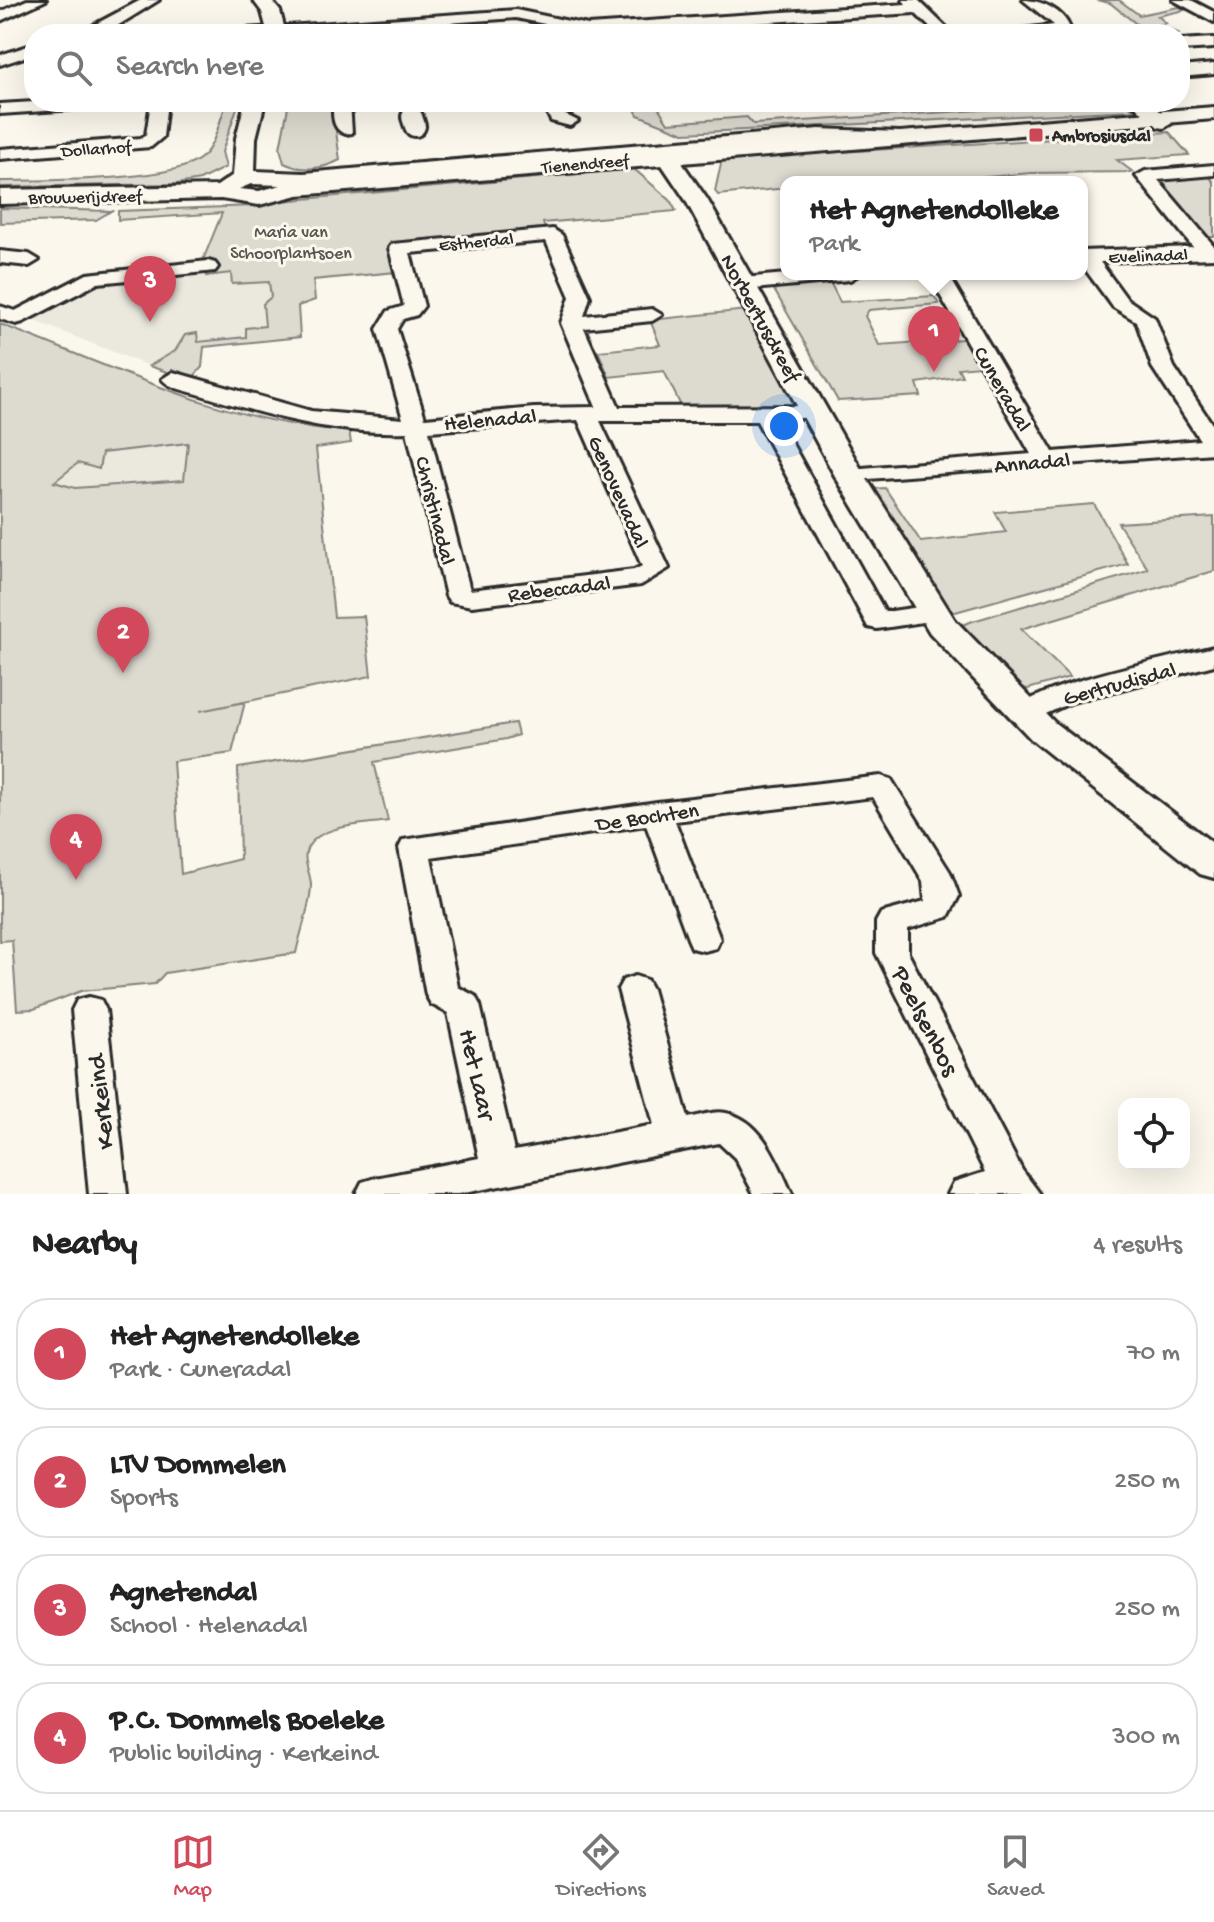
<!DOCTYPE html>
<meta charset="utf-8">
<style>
:root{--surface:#fff;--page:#f2f2f2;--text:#222;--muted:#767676;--line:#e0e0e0;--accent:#d1495b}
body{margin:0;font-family:"Gochi Hand",sans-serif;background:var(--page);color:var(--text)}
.controls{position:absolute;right:24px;bottom:24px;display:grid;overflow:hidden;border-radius:16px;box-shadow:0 8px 32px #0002}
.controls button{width:72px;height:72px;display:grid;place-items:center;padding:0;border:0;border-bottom:2px solid var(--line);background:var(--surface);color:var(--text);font:40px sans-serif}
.you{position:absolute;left:784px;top:426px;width:28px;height:28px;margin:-20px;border:6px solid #fff;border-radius:50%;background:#1a73e8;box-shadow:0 0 0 12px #1a73e833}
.badge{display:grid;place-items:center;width:52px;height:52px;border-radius:50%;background:var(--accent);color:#fff;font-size:26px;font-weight:700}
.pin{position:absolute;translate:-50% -66px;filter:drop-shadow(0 2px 4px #0008)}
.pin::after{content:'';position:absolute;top:42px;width:28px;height:24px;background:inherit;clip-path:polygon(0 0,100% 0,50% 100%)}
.popup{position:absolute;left:780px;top:176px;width:308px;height:104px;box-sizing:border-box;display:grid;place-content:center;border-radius:16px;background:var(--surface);filter:drop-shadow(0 2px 6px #0005);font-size:26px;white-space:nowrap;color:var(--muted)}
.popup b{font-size:30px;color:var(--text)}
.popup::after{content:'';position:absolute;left:50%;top:100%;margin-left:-16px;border:16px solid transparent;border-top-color:var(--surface)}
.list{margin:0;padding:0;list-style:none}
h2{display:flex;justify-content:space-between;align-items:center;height:104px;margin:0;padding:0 32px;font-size:34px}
h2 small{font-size:26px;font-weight:400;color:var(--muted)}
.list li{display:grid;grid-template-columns:52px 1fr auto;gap:24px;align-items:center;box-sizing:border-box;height:112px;margin:0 16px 16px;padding:0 16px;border:2px solid var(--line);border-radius:32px}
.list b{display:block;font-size:30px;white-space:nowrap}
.list p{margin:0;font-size:26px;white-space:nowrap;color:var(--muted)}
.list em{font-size:26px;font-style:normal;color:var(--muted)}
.icon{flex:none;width:44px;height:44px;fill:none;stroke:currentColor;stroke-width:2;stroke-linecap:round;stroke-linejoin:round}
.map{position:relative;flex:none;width:1214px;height:1194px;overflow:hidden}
.search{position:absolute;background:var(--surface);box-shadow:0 8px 32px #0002;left:24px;right:24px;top:24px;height:88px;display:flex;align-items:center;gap:20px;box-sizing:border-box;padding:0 28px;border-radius:32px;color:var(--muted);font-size:30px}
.sheet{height:616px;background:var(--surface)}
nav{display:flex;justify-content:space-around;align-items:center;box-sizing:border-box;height:112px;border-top:2px solid var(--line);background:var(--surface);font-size:22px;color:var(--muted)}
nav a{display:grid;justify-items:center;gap:4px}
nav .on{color:var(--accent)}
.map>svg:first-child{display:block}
.built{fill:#ebe8de}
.green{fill:#dddad0;stroke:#84827e;stroke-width:2;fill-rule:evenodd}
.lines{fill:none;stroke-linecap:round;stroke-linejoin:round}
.pedestrian-casing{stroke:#2b2b2b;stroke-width:26}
.minor-casing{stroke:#2b2b2b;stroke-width:6}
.tertiary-casing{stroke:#2b2b2b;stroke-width:6}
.pedestrian{stroke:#fbf7ec;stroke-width:20}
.minor{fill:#fbf7ec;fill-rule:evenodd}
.tertiary{fill:#fbf7ec;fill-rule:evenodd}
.poi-dot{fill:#d1495b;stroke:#fbf7ec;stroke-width:3}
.labels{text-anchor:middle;stroke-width:6;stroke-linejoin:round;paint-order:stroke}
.far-poi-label{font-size:18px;font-weight:bold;fill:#2b2b2b;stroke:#fbf7ec;text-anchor:start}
.far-street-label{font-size:18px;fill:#2b2b2b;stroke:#fbf7ec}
.far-park-label{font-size:18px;fill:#585754;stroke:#fbf7ec}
.street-label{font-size:22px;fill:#2b2b2b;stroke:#fbf7ec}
.near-street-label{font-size:26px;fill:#2b2b2b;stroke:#fbf7ec}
</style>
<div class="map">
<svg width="1214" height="1194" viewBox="0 0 1214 1194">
<rect width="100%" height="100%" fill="#fbf7ec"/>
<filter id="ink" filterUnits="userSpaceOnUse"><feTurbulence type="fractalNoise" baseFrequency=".0125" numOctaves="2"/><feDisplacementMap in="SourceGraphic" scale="16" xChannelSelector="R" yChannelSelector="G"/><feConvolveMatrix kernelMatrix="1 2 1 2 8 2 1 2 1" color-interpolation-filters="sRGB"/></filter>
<g filter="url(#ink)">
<!-- built -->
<path class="built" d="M231,271l2,13 36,-2 2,15 -6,29 -17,11 -54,6 -45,23 -124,-49 73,-32z
M188,443l-4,37 -109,8 -22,-6 25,-19 24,-10z"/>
<!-- green -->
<path class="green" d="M1096,0h23l20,15 40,-8 6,3 -27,6 8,7 -7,2 21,9h-31l-39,-31z
M239,102l-17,50 4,15 -26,13 -23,4 -177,3v-6c40,-1 174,1 201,-23 15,-13 18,-38 26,-55z
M289,102h43l8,58c-17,9 -38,12 -56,3l-4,-15z
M631,102h24l13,21 79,-6 6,7 358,-22h15l8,8 -450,23 -46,-18z
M1169,132l20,23 -72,5 16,12 -102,1 -96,9h-149v6l-68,7 -3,-4 7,-32z
M634,169l36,31 6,11 -133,12 3,9 -156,14 6,26 -83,8 2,20 -17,6 2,31 -96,10 -2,20 -11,13 -42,-14 26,-15 10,-16 12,-2 1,9 48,-5v-9l19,-2 -2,-22 8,-7 -2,-15 -37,2 -1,-11 -25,3v-6l-9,-5 6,-5 19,-47 -104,7v-9l136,-5 27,-5z
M1206,173l8,9v55h-11l-46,-58z
M0,208l111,3 -15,9 -96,3z
M830,282l10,20 94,-6 5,8 -70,6 -4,6 14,29 84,-6 17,27 -22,2 4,8 -45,7 4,13 -83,5 -65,-113z
M747,310l49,90 -4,7 -111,-1 -17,-35 -55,6 -11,-26 62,-6 -10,-25z
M0,324c108,41 232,102 349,107l2,12 -35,5 18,169 30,-1 7,60 -171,35 45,-9 -13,51 -59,8 8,113 59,-15 -2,-91 277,-45 3,12 -12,4 -132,23 14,59c-22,4 -70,3 -81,28 -5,12 4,24 4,36 0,19 -11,48 -15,68l-131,20 -10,11 -74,7 -47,18 -17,1 -5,-70 -12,1zM188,443l-4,37 -109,8 -21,-6 24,-19 21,6 3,-16z
M885,488l36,54 85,-10 -11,-20 99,-8 34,60 -180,50 -77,-125z
M1214,517v54l-193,58 49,48 -42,12 -16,-3 -50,-54v-7l11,-4 175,-52 -30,-46z"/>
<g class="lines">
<!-- pedestrian casing -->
<g class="pedestrian-casing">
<path id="pedestrian" d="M412,117l3,9"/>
</g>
<!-- minor casing -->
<g class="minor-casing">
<path id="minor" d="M27,0h19l-46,21v-9z
M141,0h18l-55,34h-14l4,-9z
M903,0h15l35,34h-16l-22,-21 -327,20 -72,-15 -221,16h-71l7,-4 285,-20 72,15 318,-21z
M1023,0c18,0 40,10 47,28l-19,6h-43l7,-4 39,-5z
M1173,0h18l23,12v10z
M1214,38v10l-34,2v-10z
M34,44v10l-34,11v-10z
M1214,64v10l-34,3v-10z
M34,102h79l-8,5 -105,7v-10z
M151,102h16l-4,35 -12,10 -151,12v-10l141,-11 5,-3z
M334,102h16l2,31 -6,1c-14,-4 -14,-20 -12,-32z
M542,102h16l6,12 14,7 -8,5 -19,-5z
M1131,102h18l23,21 -8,5 -6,-1z
M1214,165v10l-56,5 56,66v12l-114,4 27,37 28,19 19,49 40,60v26l-372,28 -4,-5 12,-7 181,-15 -103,-180h20l105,178 147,-12 -48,-73 -16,-46 -23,-14 -31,-42v-14l111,-4 -57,-71 9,-5z
M553,229l9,6 28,62 -6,19 68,-7 10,6 -10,6 -68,7 35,79 203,-1 3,5 -3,5 -43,4 106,192 48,-7 9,2 4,6 -4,6 -65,10 -9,-2 -111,-206h-157l69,147 -28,17 -169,21 -22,-4 -4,-6 -39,-164c-71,3 -139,-16 -206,-37 -12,-4 -31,-6 -39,-16l11,-7 138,39 92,8 -26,-90 11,-18 16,-5 -15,-58 3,-4zM546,241l24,56 -9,26 35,84 -62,1 -109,10 -28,-89 6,-10 14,-4 7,-9 -14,-53zM578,420l64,146 -8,4 -164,20 -41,-159z
M0,251l29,3 10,6 -10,6 -29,-3z
M208,261l7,2 3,4 -3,4 -117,12 -75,39 -7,2 -16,-5v-13l15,5 72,-37z
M786,274h74l-10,6 -107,10 -10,-6 10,-6z
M1214,647v18l-142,37 -46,21 -10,-2 -4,-7c19,-30 163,-57 202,-67z
M881,776l10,3 59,93 9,24 -11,21 -40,12v24l114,217 18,24h-92l6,-12 31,-10 -109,-219v-31l5,-9 44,-12 -2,-20 -50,-84 -198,24 45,118 -4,9 -12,3 -12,-3 -4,-9 -42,-114 -215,32 27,130 17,9 5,9 34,146 140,-26 -36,-136 5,-9 12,-4 12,4 5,9 36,129c12,-2 27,-8 38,-5 37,7 52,51 66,81h-38l-19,-36 -16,-15 -260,51h-103l6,-12 13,-4 104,-20 -31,-145 -17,-9 -5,-9 -27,-147 4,-8 254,-38z
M89,997l12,3 5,10 21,184h-38l-17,-184 5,-10z"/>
</g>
<!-- tertiary casing -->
<g class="tertiary-casing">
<path id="tertiary" d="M253,0h18l9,11 6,23h-18l-6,-22z
M245,102h20l-9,36 -1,33 49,2 515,-44 81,3 314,-25v12l-532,44 25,36 158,277 90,144 100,103 159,121v34l-14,-4 -169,-135 -101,-106 -95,-157 -150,-277 -23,-34 -364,30 -39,10 -38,-6 -221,5v-14l217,-4 16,-11 3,-37zM251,184l30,1 -22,6 -20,-2z"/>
</g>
<!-- pedestrian -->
<use href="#pedestrian" class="pedestrian"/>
<!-- minor -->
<use href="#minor" class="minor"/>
<!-- tertiary -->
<use href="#tertiary" class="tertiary"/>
</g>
</g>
<!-- markers -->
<rect class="poi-dot" x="1028" y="127" width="16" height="16" rx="4"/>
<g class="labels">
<!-- far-poi labels -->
<g class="far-poi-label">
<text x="1052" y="141">Ambrosiusdal</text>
</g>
<!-- far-street labels -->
<g class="far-street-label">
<text transform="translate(96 148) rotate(-4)" y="6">Dollarhof</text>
<text transform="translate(585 163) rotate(-5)" y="6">Tienendreef</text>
<text transform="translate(85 196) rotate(-1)" y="6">Brouwerijdreef</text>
<text transform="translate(476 241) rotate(-5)" y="6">Estherdal</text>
<text transform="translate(1148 255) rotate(-2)" y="6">Evelinadal</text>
</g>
<!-- far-park labels -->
<g class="far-park-label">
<text x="291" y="237">Maria van<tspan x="291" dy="21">Schoorplantsoen</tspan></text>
</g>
<!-- street labels -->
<g class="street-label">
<text transform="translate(762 317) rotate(61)" y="8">Norbertusdreef</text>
<text transform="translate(1004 388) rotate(60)" y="8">Cuneradal</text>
<text transform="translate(490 418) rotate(-5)" y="8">Helenadal</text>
<text transform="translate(1032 461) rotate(-5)" y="8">Annadal</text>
<text transform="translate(620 491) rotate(66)" y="8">Genovevadal</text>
<text transform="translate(437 510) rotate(76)" y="8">Christinadal</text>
<text transform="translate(559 587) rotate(-7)" y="8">Rebeccadal</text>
<text transform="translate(1119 682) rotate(-15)" y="8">Gertrudisdal</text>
<text transform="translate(647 815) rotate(-8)" y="8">De Bochten</text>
</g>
<!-- near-street labels -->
<g class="near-street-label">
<text transform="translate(927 1020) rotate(63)" y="9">Peelsenbos</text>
<text transform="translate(479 1074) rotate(77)" y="9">Het Laar</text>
<text transform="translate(99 1102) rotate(-96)" y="9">Kerkeind</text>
</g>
</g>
</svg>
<div class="controls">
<button><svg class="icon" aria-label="locate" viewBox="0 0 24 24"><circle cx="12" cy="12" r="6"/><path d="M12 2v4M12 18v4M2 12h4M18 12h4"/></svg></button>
</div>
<div class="you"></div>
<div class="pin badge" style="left:934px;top:372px">1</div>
<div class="popup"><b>Het Agnetendolleke</b>Park</div>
<div class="pin badge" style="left:123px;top:673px">2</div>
<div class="pin badge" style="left:150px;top:322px">3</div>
<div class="pin badge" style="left:76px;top:880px">4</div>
<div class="search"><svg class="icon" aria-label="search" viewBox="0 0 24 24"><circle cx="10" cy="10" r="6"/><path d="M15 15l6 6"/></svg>Search here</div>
</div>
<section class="sheet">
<h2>Nearby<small>4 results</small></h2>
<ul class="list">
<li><span class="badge">1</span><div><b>Het Agnetendolleke</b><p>Park · Cuneradal</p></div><em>70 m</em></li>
<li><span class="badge">2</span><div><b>LTV Dommelen</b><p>Sports</p></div><em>250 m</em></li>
<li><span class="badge">3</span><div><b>Agnetendal</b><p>School · Helenadal</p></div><em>250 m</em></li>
<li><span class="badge">4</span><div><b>P.C. Dommels Boeleke</b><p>Public building · Kerkeind</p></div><em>300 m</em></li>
</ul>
</section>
<nav>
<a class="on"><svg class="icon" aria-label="map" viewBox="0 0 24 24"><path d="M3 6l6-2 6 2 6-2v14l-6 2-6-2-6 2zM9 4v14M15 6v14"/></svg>Map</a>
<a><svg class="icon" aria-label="directions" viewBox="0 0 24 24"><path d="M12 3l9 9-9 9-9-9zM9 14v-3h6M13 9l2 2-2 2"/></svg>Directions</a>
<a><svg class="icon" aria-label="saved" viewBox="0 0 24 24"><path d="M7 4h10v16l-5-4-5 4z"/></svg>Saved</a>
</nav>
